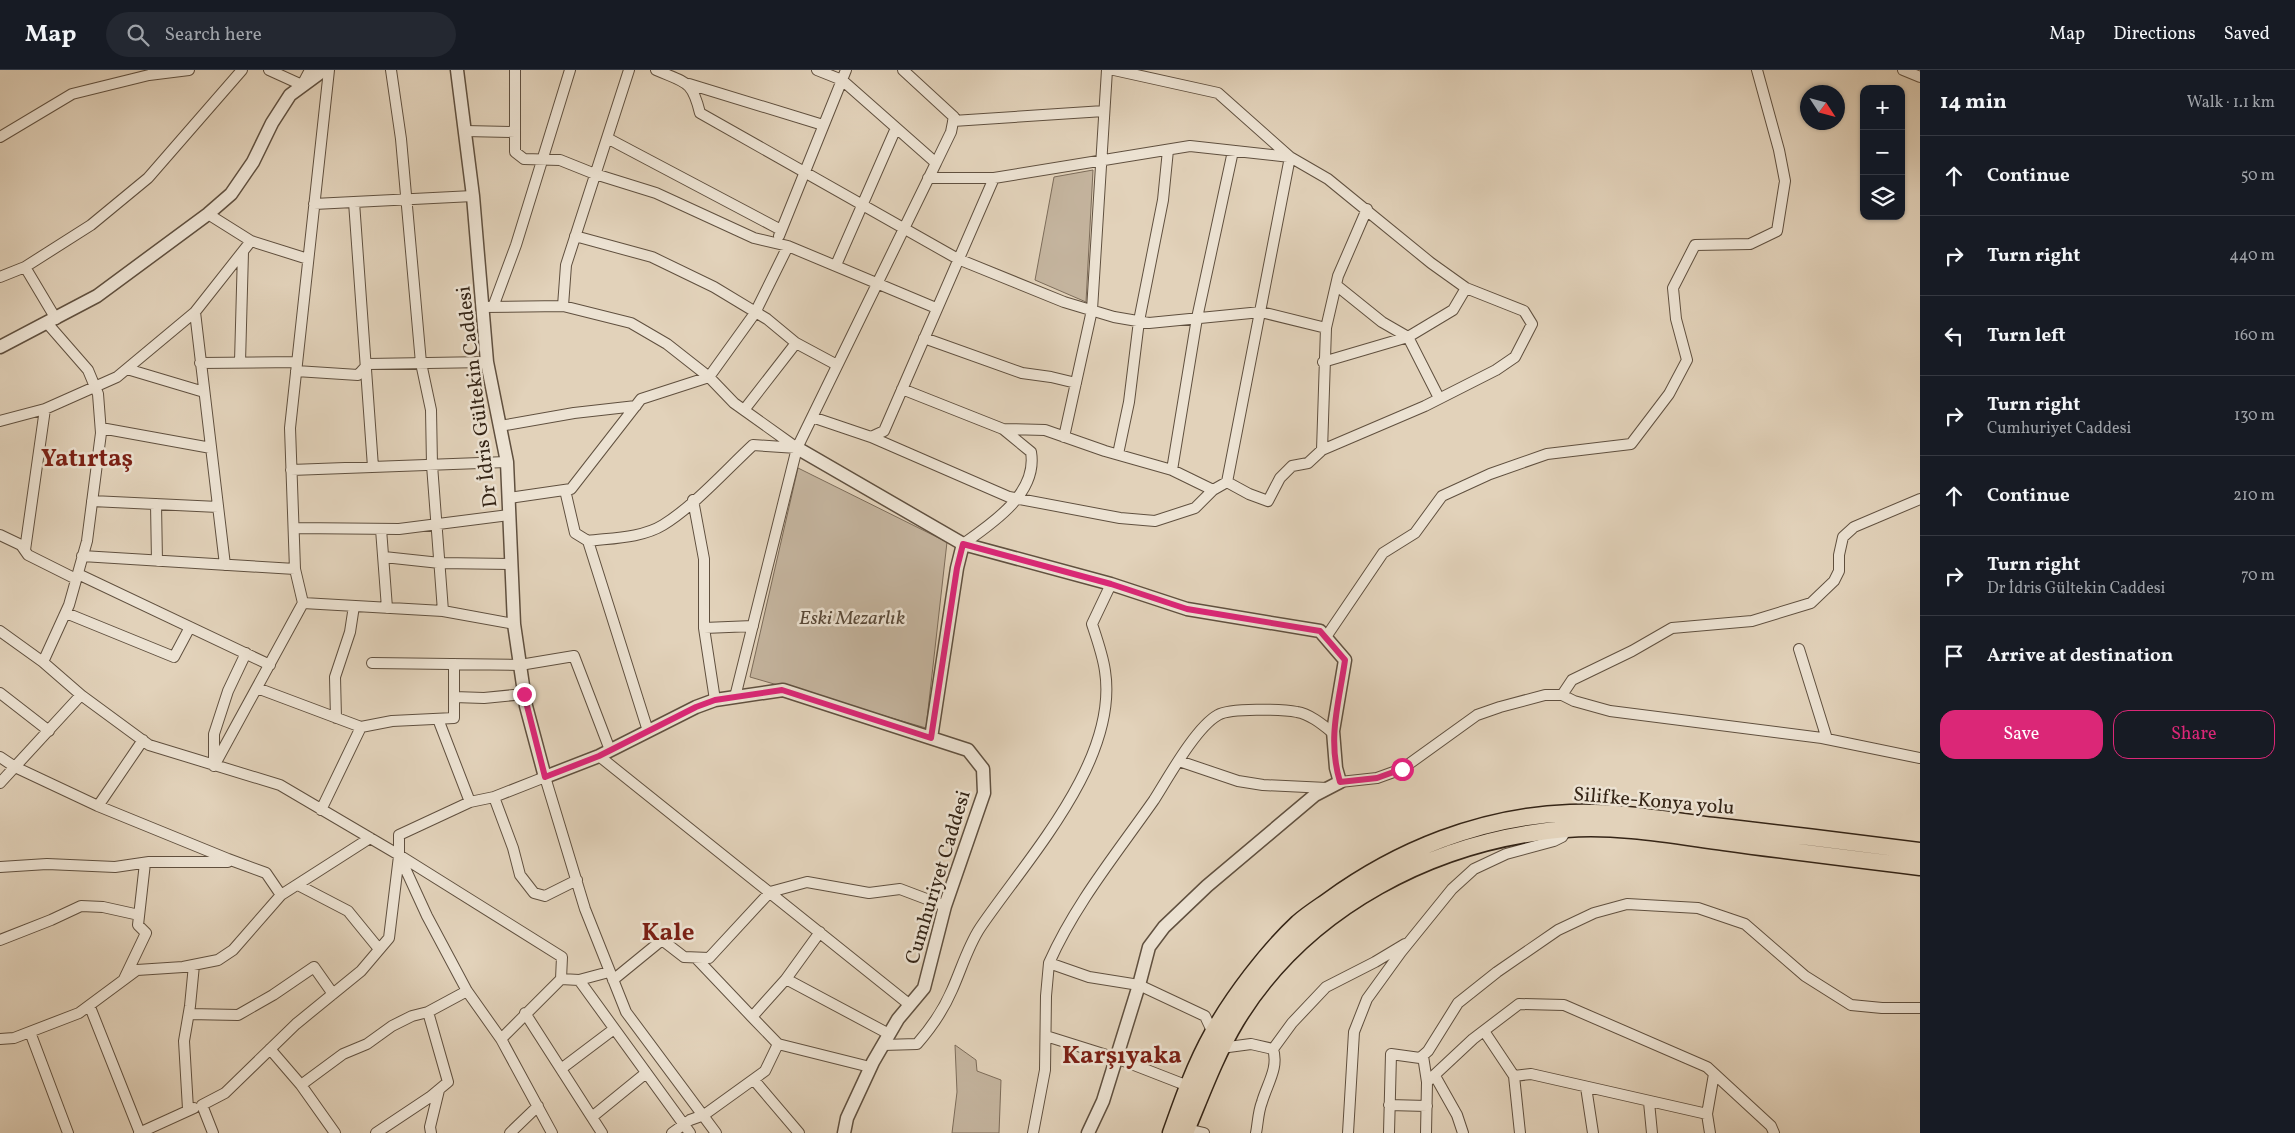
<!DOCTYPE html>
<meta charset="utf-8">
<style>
:root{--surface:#171b24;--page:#242831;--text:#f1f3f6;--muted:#9ea1a6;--line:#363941;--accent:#db2777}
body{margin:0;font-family:Vollkorn,serif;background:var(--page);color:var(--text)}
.controls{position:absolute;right:15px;top:15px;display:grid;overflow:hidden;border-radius:10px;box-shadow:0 1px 4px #0004}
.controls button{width:45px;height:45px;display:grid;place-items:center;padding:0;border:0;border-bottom:1px solid var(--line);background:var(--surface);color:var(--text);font:25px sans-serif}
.compass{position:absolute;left:1800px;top:15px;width:45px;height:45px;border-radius:50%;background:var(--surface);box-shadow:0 1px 4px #0004;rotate:126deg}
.stop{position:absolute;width:15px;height:15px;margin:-11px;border:4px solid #db2777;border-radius:50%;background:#fff}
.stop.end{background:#db2777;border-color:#fff;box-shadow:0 1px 5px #0008}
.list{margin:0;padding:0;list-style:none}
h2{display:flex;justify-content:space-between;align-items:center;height:65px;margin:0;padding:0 20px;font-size:21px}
h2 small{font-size:16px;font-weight:400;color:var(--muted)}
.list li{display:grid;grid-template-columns:32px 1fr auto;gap:15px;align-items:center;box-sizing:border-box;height:80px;padding:0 20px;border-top:1px solid var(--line)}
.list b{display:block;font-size:19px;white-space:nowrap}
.list p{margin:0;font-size:16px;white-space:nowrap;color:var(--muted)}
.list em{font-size:16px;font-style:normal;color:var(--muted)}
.actions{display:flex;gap:10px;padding:15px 20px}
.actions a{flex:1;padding:11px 0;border:1px solid var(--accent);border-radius:15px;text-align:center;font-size:18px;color:var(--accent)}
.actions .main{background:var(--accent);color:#fff}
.icon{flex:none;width:28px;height:28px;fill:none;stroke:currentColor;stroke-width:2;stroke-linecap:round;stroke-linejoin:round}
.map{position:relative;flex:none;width:1920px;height:1063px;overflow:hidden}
header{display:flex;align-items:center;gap:30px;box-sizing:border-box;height:70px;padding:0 25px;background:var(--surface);border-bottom:1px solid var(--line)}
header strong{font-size:24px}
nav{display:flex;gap:28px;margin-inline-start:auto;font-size:18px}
.search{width:350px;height:45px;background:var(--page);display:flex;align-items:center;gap:12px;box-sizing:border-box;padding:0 18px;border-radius:28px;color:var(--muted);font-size:19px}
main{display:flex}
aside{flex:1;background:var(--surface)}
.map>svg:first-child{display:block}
.green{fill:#c4b49e;stroke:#7c6c5a}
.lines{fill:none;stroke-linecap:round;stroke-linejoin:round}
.minor-casing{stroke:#60503f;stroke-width:12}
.tertiary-casing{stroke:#60503f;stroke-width:15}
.trunk-casing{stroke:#342416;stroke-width:19}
.minor{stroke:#ece2d2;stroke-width:10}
.tertiary{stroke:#ece2d2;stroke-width:12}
.trunk{stroke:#e2d2ba;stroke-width:16}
.route{stroke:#db2777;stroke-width:6}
.labels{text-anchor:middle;stroke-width:5;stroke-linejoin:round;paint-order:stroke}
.street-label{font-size:20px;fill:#342416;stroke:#ece2d2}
.park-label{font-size:20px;font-style:italic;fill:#584838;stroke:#ece2d2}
.district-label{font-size:25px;font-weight:bold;fill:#7a1f14;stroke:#ece2d2}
</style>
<header>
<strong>Map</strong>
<div class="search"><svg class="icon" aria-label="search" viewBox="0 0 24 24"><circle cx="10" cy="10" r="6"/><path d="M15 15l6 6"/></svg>Search here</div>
<nav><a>Map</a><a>Directions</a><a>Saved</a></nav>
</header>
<main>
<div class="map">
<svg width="1920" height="1063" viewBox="0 0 1920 1063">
<rect width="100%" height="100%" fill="#e2d2ba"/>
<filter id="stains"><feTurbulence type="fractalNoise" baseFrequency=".004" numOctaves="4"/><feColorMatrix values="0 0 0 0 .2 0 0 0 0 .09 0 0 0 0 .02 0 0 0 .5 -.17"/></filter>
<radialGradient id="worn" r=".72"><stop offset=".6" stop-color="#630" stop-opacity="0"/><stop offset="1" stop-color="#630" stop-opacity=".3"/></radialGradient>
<!-- green -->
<path class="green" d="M1093,100l-7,132 -51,-22 19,-103z
M798,398l149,74 -21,186 -176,-51z
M955,975l21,15 1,11 24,9 -2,53h-47l5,-41z"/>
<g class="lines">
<!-- minor casing -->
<g class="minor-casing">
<path id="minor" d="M269,0l33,15 8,-15
M391,0l10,69 20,224 10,47 1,55 11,146
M515,0v82l9,7 36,1 35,14 61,19 98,45 34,8 148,62
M656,0c30,13 36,10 44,43l258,146 106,43 50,15 35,6 112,-11 65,16
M903,0l51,47 -3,15 -15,31
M1114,0l104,23 72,64 38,22 103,84 35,25 58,23 8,13 -17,33 -19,13 -71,36 -103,44 -14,13 -16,3 -12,12 -12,23 -19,-7 -22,-12
M1903,0l17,7
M689,14l134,41
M953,51l151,-10
M465,61l50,1
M0,67l72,-43 77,-19 40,-5
M607,68l174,92
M928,108h66l196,-32 100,11
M354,132l19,265
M314,134l159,-8
M208,144l43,27
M575,166l77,21 62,30 53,32 29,24 41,22
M779,166l67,-166
M836,195l60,-137
M25,197l66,-42 57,-47 94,-108
M0,207l25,-10 31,52
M1336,215l46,37 26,15 45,-27 13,-22
M563,236l3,-41 63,-195
M483,237l80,-1 68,17 36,21 42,33 25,26 63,45 -62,249
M493,237l23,-62 54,-175
M195,242l30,253
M924,268l98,35 29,4 25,6
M240,292l3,-110
M1323,292l85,-25 31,61
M200,293l97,-1
M127,299l77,23
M296,301l62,4 10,-11 119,-2
M902,319l101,40 42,1 60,21 67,19 41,20
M744,340l52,-67
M812,347l59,20 13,-6 110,-253
M0,351l45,-12 72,-32 78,-65 56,-71 57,18
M500,356l74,-13 62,-7
M101,358l110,20
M871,367l138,60 111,21 35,3 40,-13 18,-18 14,-8 63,-325
M1064,367l28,-127 15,-240
M1322,380l4,-122 12,-52 29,-67
M1118,384l11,-52 10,-81 24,-121 5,-50
M291,400l216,-8
M1172,400l25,-152 36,-167
M565,420l10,43 13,8
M509,428l62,-9 70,-90 68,-22 46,-64 33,-67
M693,430l11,59v69l11,72
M92,431l126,6
M156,434l1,57
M294,458l105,1 110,-14
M381,459l6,79
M0,465l21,10 7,10 48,24
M963,474c30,-21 75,-51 68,-92l-28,-23
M25,480l20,-141
M82,486l213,13
M384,487l56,6 71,1
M78,504l192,91
M303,533l140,8 71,13
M66,543l108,44 16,-30
M704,558l49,-2
M0,561l43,31 38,33 68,50 131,40 119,70 163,102 -1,22
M1326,567l57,-84 32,-20 27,-37 48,-22 57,-20 84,-10 38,-50 18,-34 -11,-41 -3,-31 22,-43 55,-1 27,-13 8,-50 -6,-31 -22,-80
M1799,579l28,90
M43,592l26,-57 18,-64 14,-108 -3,-39 -10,-24 -41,-47
M372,593l148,2 54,-9 36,94
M257,618l104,39
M0,623l49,38
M1562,625l10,-15 60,-29 40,-23 80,-7 59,-18 23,-22 5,-10v-16l4,-18 11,-10 66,-28
M454,627v-33
M336,648l-1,-41 15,-45 4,-26
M438,649l32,83
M648,661l-60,-190c23,-3 54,-3 75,-16 31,-19 63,-55 90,-80l44,3 139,-285 -94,-83 -25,-10
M599,686l311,249
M0,687l15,10 83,39 130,53 38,14 15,22
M1179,691l59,20 25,4 64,3
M214,695v-31l14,-43 18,-38
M214,696l89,-163 -8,-34 -5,-141 39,-358
M1340,712l37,-4 25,-9 75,-54 23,-8 45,-12h17l12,6 36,10 212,27 98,20
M0,713l81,-88
M494,727l19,51 7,27 14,18 11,3 32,-16
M98,736l45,-66
M321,740l40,-83 31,-6 62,-3v-21l30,1 40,-4
M0,797l47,-3 68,3 34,-5h79
M298,815l50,26 31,38
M820,862l-34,47 103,55
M0,870l51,-20 30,-14 22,1 36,8
M696,888l56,59
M1049,893c26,-59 68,-110 105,-163 14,-22 42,-73 64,-85 11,-7 65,-6 79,-3 13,2 26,13 36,21
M124,909l22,-46 -8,-8 7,-62
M579,910l111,153
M613,910l49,-40 22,17 25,1 61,-66 37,-10 62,11 31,-4 45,17
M90,937l50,126
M525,943l77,120
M189,944l49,1 35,-20 41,-28 19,27
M1484,961l30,45 17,-2 176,40
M30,962l38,101
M1046,966l70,22 72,28
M0,969l14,-1 65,-25 58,-43 46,-3 35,-7 15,-10 48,-55 89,-57
M501,969l-34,-48 -40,-75 -28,-61v-20l71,-33 24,-5 51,-20 40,132 41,103 90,121
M778,974l92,23
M883,975l34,-1c14,-16 26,-33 35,-54 9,-20 16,-44 28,-62 46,-68 139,-167 125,-257 -2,-15 -8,-32 -13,-47l19,-40
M1221,978l30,-4 22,5c6,19 -6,35 -11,53 -4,10 -4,21 -6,31
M270,979l31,36 42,-31 24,-10 25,-18 20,-10 16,-4
M1273,979l19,-26 34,-36 49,-25 30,-18
M1423,986l4,26
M561,999l53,-40
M1435,1006l22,39 6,18
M1514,1006l6,57
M754,1010l45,53
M301,1015l34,48
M1586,1017l7,46
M1649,1032l3,31
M1389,1035l38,1
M188,1039l-4,-68 6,-35 4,-41
M592,1047l54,-44
M1187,1059l17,4
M139,1063l55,-25
M213,1063l-11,-28 23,-12 71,-69 65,-53 28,-33 10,-82
M376,1063l54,-36 18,-15 -20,-70 39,-21
M431,1063l-1,-6 9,-37
M510,1063l28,-27
M552,1063l-51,-94 60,-60 18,1 30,-8
M672,1063l18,-13 14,-5 61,-44 13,-27 -26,-27 34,-38
M1033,1063l12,-63 1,-74 3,-33 40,14 50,8 66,31 8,17
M1348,1063l6,-101 13,-33 34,-47 51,-63 22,-20 32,-15 48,-13 8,-4 5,-8
M1389,1063l2,-79 29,4 8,-7 30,-48 39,-31 61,-42 36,-17 33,-9 71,4 47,16 60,52 46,29 31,3h38
M1426,1063l1,-51 46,-43 46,-35 45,1 143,62 64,59 3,7
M1710,1063l-3,-19 7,-40"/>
</g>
<!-- tertiary casing -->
<g class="tertiary-casing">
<path id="tertiary" d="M457,0l16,126 14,166 20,100 7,162 12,82 19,71 54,-21 97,-49 19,-7 68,-10 185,60 15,19 1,24 -39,113 -21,82 -26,31 -25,43 -26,56 -3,15
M0,277l97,-51 111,-82 23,-20 22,-32 19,-39 18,-28 34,-25
M797,378l166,96 148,40 76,25 133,22 25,29 -12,71 3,37 4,14 -25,13 -108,91 -43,41 -15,20 -10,38 -36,116 -15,32
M931,668l26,-170 6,-24"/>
</g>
<!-- trunk casing -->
<g class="trunk-casing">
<path id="trunk" d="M1171,1063c12,-34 24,-68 42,-100 20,-36 55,-82 85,-110 9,-8 20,-15 30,-22 70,-51 154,-85 242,-88 48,-2 96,7 144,13 69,8 137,16 206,25
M1185,1063c16,-38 30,-77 51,-112 70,-115 199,-181 330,-192 53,-4 106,6 158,13 65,9 130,17 196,25"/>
</g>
<!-- minor -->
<use href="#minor" class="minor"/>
<!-- tertiary -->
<use href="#tertiary" class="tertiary"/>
<!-- trunk -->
<use href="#trunk" class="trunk"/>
</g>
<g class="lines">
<!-- route -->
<path class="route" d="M524,624l21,83 54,-21 97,-49 19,-7 67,-10 149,48 26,-170 6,-24 148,40 76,25 133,22 25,29c-6,43 -18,78 -5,122l37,-4 25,-9"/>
</g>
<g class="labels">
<!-- street labels -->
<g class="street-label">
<text transform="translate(476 327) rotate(-97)" y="7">Dr İdris Gültekin Caddesi</text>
<text transform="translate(1654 730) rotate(5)" y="7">Silifke-Konya yolu</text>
<text transform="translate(937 807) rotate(-73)" y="7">Cumhuriyet Caddesi</text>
</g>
<!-- park labels -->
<g class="park-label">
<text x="852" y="554">Eski Mezarlık</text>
</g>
<!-- district labels -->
<g class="district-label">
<text x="87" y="396">Yatırtaş</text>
<text x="668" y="870">Kale</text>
<text x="1122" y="993">Karşıyaka</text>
</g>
</g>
<rect width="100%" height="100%" filter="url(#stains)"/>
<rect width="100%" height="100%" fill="url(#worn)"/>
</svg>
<div class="controls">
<button>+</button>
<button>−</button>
<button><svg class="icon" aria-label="layers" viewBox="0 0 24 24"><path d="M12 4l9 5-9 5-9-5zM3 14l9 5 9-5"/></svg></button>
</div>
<svg class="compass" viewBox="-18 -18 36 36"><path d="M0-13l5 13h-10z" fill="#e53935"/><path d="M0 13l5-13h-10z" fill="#9ea1a6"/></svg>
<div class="stop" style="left:1402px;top:699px"></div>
<div class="stop end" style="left:524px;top:624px"></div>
</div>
<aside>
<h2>14 min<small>Walk · 1.1 km</small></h2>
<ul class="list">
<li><svg class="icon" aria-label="ahead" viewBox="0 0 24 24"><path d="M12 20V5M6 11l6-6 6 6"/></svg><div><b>Continue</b></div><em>50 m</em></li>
<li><svg class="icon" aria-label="right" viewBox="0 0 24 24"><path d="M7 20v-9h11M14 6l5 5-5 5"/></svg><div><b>Turn right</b></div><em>440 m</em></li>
<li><svg class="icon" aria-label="left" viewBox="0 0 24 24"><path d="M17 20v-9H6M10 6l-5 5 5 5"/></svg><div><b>Turn left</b></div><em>160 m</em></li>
<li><svg class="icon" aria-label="right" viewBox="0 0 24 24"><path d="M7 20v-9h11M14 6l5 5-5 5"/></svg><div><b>Turn right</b><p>Cumhuriyet Caddesi</p></div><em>130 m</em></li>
<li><svg class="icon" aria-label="ahead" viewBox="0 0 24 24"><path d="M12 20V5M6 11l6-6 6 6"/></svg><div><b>Continue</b></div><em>210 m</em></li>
<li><svg class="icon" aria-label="right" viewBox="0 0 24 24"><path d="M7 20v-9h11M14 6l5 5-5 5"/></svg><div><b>Turn right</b><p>Dr İdris Gültekin Caddesi</p></div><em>70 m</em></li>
<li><svg class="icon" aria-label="arrive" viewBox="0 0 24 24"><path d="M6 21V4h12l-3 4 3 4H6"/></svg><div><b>Arrive at destination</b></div></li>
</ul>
<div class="actions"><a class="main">Save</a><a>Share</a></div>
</aside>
</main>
